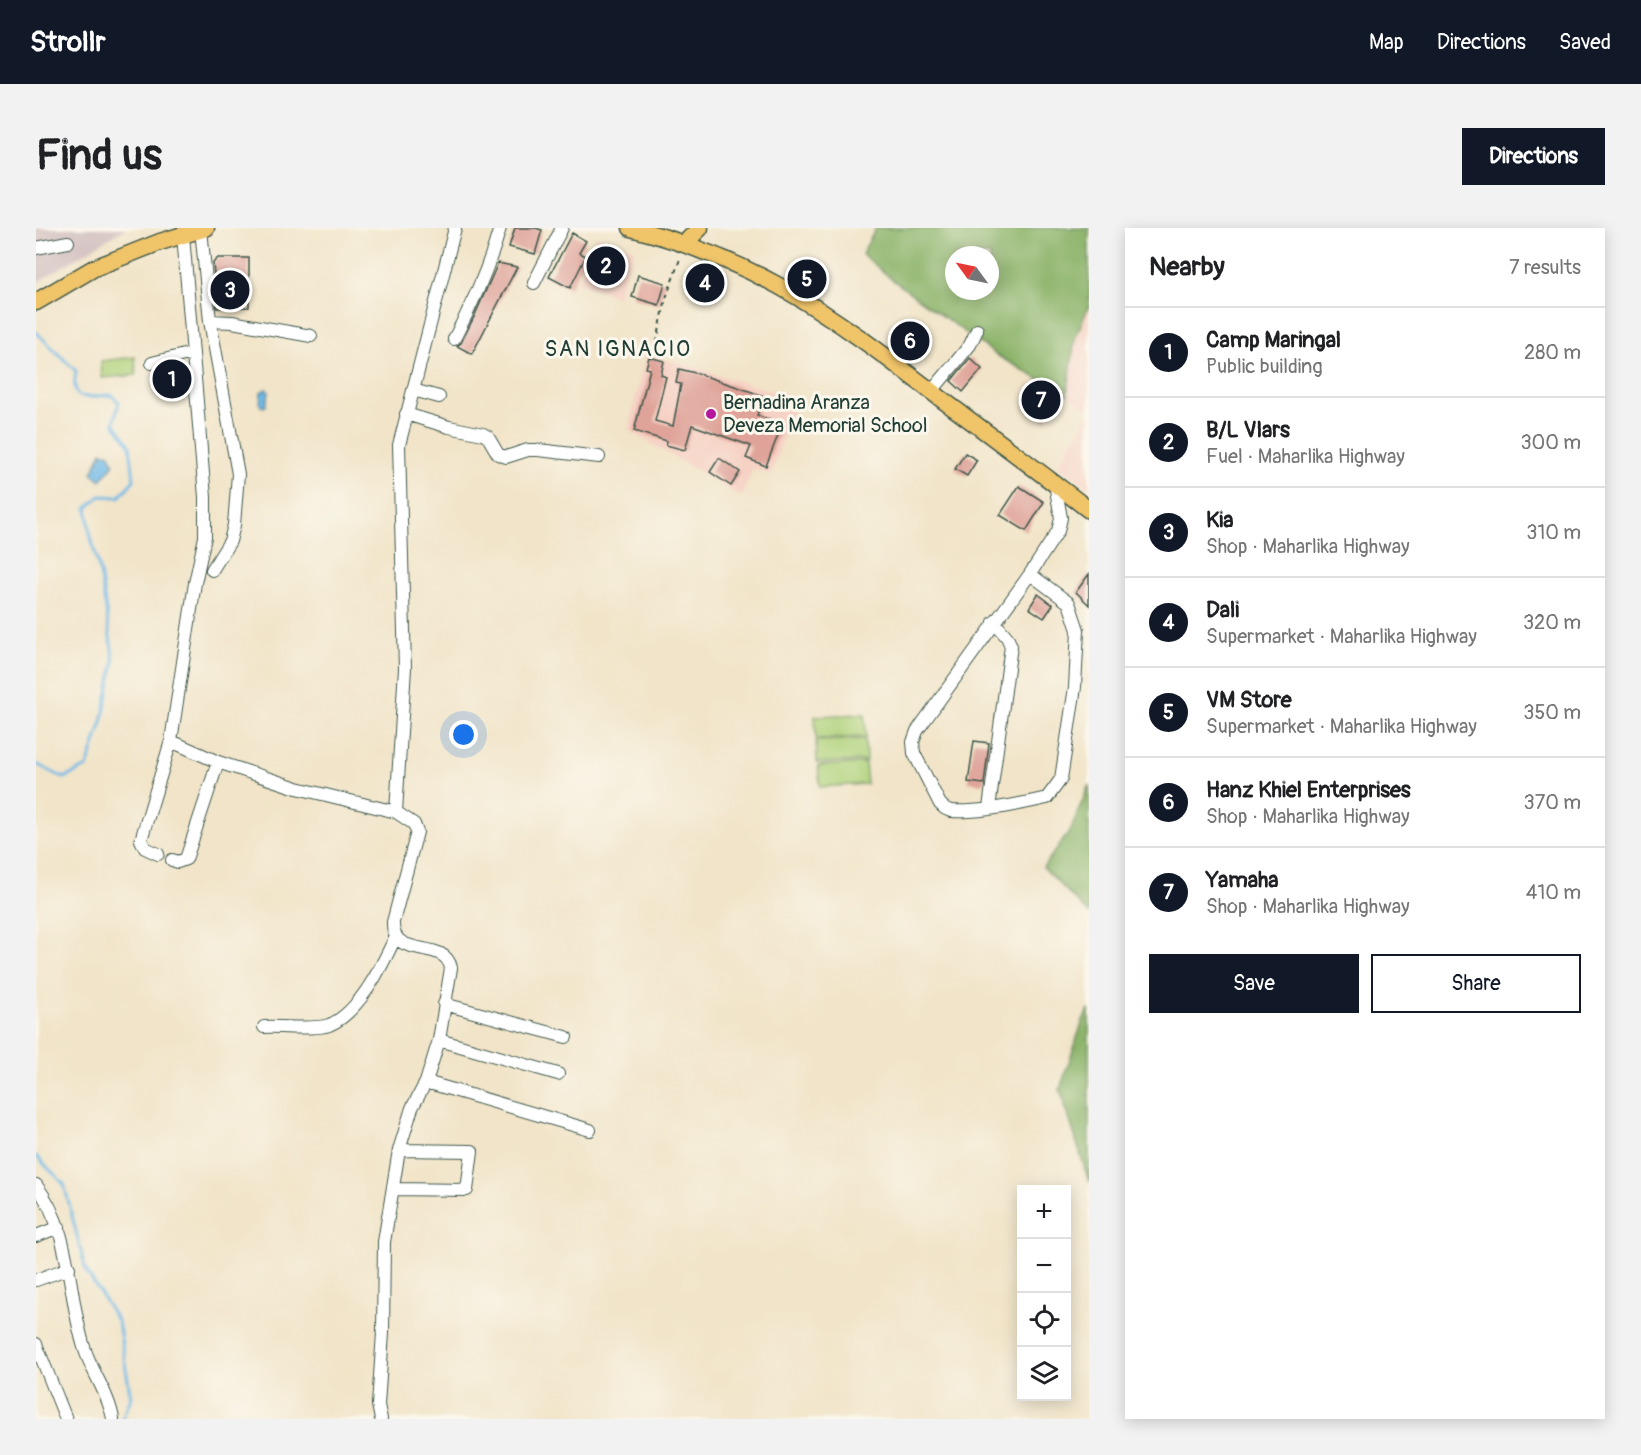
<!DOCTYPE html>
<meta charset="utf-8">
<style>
:root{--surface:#fff;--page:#f2f2f2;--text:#202124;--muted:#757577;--line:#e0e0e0;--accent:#111827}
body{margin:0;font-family:Pangolin,sans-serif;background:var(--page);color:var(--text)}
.controls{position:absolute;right:18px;bottom:18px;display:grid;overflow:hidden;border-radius:0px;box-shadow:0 3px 15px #0003}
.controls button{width:54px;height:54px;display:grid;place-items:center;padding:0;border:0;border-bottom:2px solid var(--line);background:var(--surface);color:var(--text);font:30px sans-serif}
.compass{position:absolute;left:909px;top:18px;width:54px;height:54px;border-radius:50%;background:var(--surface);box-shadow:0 3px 15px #0003;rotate:303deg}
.you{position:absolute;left:428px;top:507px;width:21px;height:21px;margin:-15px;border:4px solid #fff;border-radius:50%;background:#1a73e8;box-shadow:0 0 0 9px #1a73e833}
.badge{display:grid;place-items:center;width:39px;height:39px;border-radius:50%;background:var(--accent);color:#fff;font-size:20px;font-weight:700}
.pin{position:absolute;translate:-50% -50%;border:3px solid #fff;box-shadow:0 2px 6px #0006}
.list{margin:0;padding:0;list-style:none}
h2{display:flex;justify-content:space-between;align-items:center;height:78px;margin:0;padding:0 24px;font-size:26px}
h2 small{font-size:20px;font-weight:400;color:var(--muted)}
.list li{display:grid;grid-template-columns:39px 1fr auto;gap:18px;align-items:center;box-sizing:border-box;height:90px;padding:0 24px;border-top:2px solid var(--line)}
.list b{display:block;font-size:22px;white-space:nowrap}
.list p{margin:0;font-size:20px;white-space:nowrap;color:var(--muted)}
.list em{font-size:20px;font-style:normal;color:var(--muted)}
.actions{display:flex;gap:12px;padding:18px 24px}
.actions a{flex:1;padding:14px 0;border:2px solid var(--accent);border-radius:0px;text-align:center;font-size:21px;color:var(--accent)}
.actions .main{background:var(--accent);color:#fff}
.icon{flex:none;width:33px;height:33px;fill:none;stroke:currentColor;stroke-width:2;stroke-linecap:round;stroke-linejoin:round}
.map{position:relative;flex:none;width:1053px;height:1191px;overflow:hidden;border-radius:0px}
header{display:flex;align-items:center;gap:36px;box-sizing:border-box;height:84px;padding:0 30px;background:var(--accent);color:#fff}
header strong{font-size:28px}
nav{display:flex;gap:33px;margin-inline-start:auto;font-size:21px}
.intro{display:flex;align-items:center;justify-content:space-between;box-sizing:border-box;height:144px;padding:0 36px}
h1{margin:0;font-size:42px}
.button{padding:15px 27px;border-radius:0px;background:var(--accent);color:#fff;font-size:21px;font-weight:700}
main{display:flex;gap:36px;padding:0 36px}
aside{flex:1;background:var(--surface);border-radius:0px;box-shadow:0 3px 15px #0003}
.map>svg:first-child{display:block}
.built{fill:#f6d2c5}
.industrial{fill:#d1bfbf}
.green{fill:#b0d27b;stroke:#688858;stroke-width:1.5}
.forest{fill:#8cb46b;stroke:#567850;stroke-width:1.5;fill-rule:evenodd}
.water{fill:#6db8e6;stroke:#467a8d;stroke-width:1.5}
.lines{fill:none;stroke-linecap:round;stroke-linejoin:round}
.stream{stroke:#6db8e6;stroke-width:3}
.building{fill:#dfa399}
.minor-casing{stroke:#3e564a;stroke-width:14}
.major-casing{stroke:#3e564a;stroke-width:19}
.path{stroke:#3e564a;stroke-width:2;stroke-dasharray:4.5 4.5;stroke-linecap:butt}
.minor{stroke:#fff;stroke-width:12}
.major{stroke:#f0c469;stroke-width:16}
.poi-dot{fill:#b5179e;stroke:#fbf7ec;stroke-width:2}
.labels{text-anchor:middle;stroke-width:6;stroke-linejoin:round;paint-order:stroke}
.poi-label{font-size:20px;fill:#1f3d34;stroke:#fbf7ec;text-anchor:start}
.quarter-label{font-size:22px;letter-spacing:1.5px;fill:#1f3d34;stroke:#fbf7ec}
</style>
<header>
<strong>Strollr</strong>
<nav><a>Map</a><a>Directions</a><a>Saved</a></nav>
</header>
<div class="intro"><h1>Find us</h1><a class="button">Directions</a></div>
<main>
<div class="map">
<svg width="1053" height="1191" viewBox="0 0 1053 1191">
<rect width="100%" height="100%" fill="#fbf7ec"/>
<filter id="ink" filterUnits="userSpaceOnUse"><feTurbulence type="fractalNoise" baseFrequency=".0167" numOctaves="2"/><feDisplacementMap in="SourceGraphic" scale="12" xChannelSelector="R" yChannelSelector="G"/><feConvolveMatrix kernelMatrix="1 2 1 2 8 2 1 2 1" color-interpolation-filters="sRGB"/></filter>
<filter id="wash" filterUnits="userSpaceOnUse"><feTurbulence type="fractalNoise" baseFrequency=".008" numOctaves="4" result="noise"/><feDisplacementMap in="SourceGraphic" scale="24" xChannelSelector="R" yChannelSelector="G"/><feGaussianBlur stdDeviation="1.35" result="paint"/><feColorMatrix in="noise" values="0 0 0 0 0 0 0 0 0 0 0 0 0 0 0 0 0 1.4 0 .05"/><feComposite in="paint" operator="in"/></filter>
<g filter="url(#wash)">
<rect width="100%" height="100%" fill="#f1e4c8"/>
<!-- built -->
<path class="built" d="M560,8l39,13 -18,47 -40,-14z
M1053,77v104l-22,-14 8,-56z
M610,126l150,44 -25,77 -19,-6 -10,28 -114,-67z
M1053,186v73l-31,-22z"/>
<!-- industrial -->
<path class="industrial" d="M0,0h90l-90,55z"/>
<!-- green -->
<path class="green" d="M99,129l1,18 -34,3 -1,-17z
M829,486l1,23 -50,2 -1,-23z
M829,511l1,22 -49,2 -1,-22z
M829,535l2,21 -47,3 -2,-21z"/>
<!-- forest -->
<path class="forest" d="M840,0h213v77l-14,34 -8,56 -69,-39 -104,-75 -32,-27zM918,27h36v36h-36z
M1053,557v129l-46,-47 27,-36z
M1053,781v173l-29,-93 23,-69z"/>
<!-- water -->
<path class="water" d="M230,161l3,3 -3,14 -3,1 -3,-2 1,-13z
M66,224l8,2 4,10 -13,16 -9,-7z"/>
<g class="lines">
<!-- stream -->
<path class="stream" d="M0,104l40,39c-6,35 9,25 35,24l8,7 -5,21 16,22 4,35 -15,17 -19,-1 -13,12 3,25 10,40 14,89 -12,60 -15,45 -23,11 -28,-14
M0,928l28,28 22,87 32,51 13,76 -9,21"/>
</g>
<g id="blocks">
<!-- building -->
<path class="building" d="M479,0h20l7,2 -7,24 -26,-7z
M536,5l14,8 -7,12 7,3 -16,32 -21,-11z
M571,19l10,4 -8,19 -10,-4z
M182,30h31v49l-32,1 -4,-45z
M462,35l19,4 -45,87 -15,-8 4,-3 14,-28z
M602,47l27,8 -6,22 -27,-8z
M871,96l23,16 -12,16 -22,-17z
M613,129l15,4 -3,14 5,2 -11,44 18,5 8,-42 -5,-1 3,-14 20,5 65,22 -7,19 25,10 -16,41 -20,-8 5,-12 -59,-21 -7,25 -19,-5 1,-4 -33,-10 16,-62 -4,-1z
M934,130l12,11 -19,23 -12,-11z
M1002,154l20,11 -12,27 -22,-12z
M929,225l12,7 -10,16 -12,-7z
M683,230l21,14 -9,14 -21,-14z
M983,258l25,16 -18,29 -26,-16z
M1053,346v31l-13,-13z
M1002,366l15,11 -9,13 -15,-10z
M938,513l15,2 -5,41 -16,-2z"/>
</g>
</g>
<g filter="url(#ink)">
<use href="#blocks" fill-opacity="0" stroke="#3e564a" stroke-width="1.5"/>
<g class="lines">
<!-- minor casing -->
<g class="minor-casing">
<path id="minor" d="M165,1l9,92 28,153 -4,51 -4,16 -18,29
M0,20l32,-6
M498,55l28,-55
M174,93l22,1 79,14
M418,111c19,-36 35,-72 46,-111
M116,135l40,-10
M377,162l26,7
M896,163l38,-46 7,-15
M370,186l43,13 34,7 5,3 10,17 8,3 22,-7h10l61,7
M994,346l39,29 9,27 -3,57 -14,92 -14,19c-26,6 -69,15 -95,13 -6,-1 -8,-3 -12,-7l-26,-51 -1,-11 4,-11 113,-157 28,-43 3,-13 -6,-34
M135,513l47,21 79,26 99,24
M953,580l22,-162 -4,-9 -13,-15
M122,626l-13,-6 -4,-8 30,-99 24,-158 10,-46v-40l-22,-262
M136,632l6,2 8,-3 32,-97
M408,776l122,33
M228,799c17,-1 51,3 65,-2 30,-12 53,-59 66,-87
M403,812l119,34
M390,854l164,48
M0,957c36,47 31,107 48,162 7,24 25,47 29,72
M358,961l73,1 5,-39 -73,-1
M0,1008l23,-9
M0,1052l33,-12
M0,1116l30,75
M345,1191l-3,-14 5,-72 1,-91 15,-92 13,-42 14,-26 13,-42 12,-72c-6,-31 -60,-7 -58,-46l24,-90 -3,-8 -18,-12 9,-144 -6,-223 56,-217"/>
</g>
<!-- major casing -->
<g class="major-casing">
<path id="major" d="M595,0c51,13 102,33 148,58 57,32 109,72 161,112 50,37 100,74 149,112
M648,16l16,-16
M0,74l58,-34 66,-26 46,-14"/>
</g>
<!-- path -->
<path class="path" d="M619,123l11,-53 15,-42"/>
<!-- minor -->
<use href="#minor" class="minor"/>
<!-- major -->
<use href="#major" class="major"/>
</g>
</g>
<!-- markers -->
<circle class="poi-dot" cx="675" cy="186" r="6"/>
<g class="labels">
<!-- poi labels -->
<g class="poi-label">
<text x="687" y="181">Bernadina Aranza<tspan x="687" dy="23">Deveza Memorial School</tspan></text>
</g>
<!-- quarter labels -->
<g class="quarter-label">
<text x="582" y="128">SAN IGNACIO</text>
</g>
</g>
</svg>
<div class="controls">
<button>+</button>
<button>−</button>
<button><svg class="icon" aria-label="locate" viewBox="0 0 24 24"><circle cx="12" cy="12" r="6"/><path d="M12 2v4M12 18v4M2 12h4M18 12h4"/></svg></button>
<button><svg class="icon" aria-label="layers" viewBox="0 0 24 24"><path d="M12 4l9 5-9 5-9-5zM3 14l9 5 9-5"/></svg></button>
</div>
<svg class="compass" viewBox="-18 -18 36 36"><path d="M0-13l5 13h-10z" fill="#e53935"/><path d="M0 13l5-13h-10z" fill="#757577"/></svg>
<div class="you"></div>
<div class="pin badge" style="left:136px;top:151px">1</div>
<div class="pin badge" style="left:570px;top:38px">2</div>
<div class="pin badge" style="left:194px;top:62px">3</div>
<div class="pin badge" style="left:669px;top:55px">4</div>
<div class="pin badge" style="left:771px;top:51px">5</div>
<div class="pin badge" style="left:874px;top:113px">6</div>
<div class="pin badge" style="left:1005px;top:172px">7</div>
</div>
<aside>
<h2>Nearby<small>7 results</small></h2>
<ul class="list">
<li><span class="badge">1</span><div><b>Camp Maringal</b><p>Public building</p></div><em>280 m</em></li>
<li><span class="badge">2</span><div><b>B/L Vlars</b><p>Fuel · Maharlika Highway</p></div><em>300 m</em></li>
<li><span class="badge">3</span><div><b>Kia</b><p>Shop · Maharlika Highway</p></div><em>310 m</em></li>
<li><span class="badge">4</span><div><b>Dali</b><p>Supermarket · Maharlika Highway</p></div><em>320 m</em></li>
<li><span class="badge">5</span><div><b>VM Store</b><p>Supermarket · Maharlika Highway</p></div><em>350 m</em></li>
<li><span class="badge">6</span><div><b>Hanz Khiel Enterprises</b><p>Shop · Maharlika Highway</p></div><em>370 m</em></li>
<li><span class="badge">7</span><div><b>Yamaha</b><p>Shop · Maharlika Highway</p></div><em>410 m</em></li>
</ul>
<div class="actions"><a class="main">Save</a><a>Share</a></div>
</aside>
</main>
